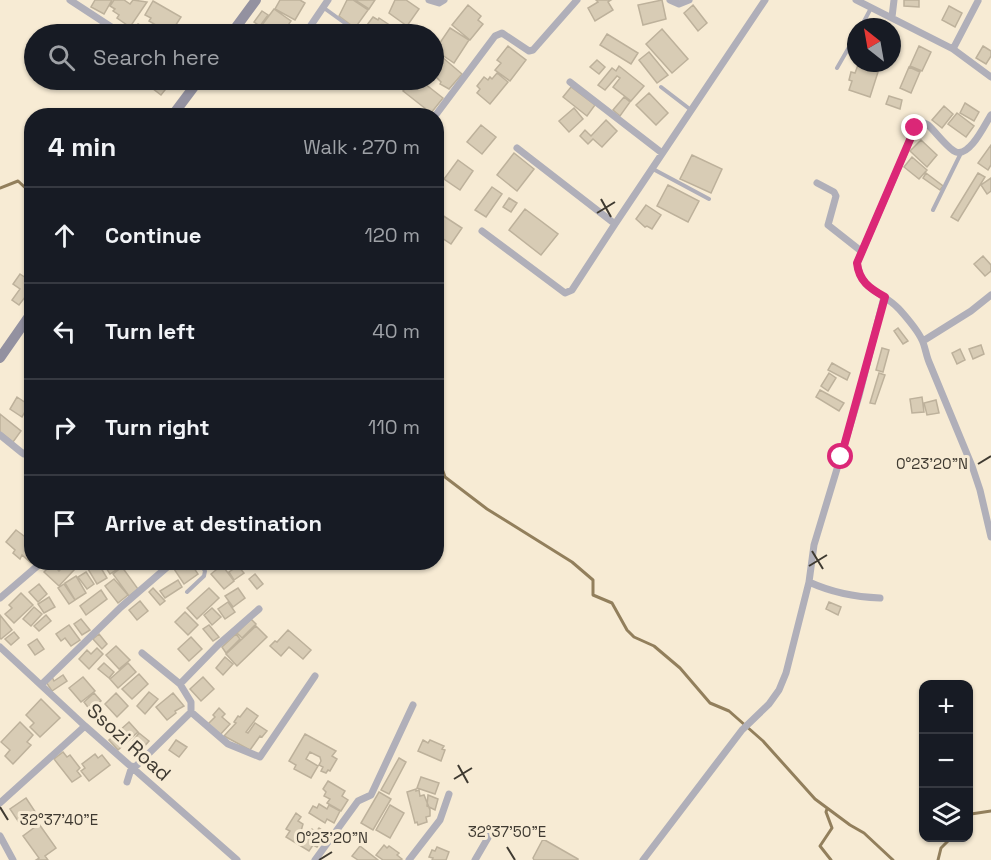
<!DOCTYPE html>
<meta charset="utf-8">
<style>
:root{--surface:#171b24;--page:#242831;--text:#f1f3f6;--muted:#9ea1a6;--line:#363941}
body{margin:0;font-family:"Space Grotesk",sans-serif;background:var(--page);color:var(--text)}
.controls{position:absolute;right:18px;bottom:18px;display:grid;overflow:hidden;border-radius:12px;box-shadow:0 2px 4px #0004}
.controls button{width:54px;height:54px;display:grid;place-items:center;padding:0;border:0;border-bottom:2px solid var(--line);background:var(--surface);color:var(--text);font:30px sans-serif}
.compass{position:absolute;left:847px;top:18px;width:54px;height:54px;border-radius:50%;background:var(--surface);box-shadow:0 2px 4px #0004;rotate:329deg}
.stop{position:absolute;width:18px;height:18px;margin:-14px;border:4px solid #db2777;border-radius:50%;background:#fff}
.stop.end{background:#db2777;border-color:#fff;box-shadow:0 2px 6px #0008}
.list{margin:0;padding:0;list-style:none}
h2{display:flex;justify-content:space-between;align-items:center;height:78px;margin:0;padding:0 24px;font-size:26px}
h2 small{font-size:20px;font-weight:400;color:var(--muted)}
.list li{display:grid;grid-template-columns:39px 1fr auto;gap:18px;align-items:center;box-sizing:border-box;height:96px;padding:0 24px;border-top:2px solid var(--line)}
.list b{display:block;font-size:22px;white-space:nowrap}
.list em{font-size:20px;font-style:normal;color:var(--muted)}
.icon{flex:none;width:33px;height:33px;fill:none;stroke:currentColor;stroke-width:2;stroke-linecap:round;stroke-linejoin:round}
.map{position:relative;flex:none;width:991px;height:860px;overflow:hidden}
.search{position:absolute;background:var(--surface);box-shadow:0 2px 4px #0004;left:24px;top:24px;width:420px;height:66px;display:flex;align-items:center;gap:15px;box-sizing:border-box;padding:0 21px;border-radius:33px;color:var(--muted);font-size:22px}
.panel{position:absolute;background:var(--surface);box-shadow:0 2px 4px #0004;left:24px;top:108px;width:420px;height:462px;border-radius:24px}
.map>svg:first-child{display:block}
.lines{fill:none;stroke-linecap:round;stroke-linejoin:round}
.stream{stroke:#927f5c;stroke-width:3}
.building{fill:#d8ccb5;stroke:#bdb19b;stroke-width:1.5}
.service{stroke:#b0afb9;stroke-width:4}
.minor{stroke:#b0afb9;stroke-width:7}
.secondary{stroke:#9391a0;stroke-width:10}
.route{stroke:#db2777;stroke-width:8}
.ticks{fill:none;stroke:#3f3a31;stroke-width:2}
.labels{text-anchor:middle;stroke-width:6;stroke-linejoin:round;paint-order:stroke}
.street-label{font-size:20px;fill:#3f3a31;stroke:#f7ebd4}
.ticks-label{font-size:15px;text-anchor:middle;fill:#3f3a31;stroke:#f7ebd4;stroke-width:6;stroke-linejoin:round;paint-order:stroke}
</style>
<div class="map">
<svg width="991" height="860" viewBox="0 0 991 860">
<rect width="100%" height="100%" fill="#f7ebd4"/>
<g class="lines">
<!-- stream -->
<path class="stream" d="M0,188l18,-7 14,13
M436,452l9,25 42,32 85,53 21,18v15l19,8 15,27 7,7 20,9 26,22 30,35 19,8 34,30 52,58 35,26 14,8 29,27
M827,809l-1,3 6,16 -12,18 11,14
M968,817l3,-3 20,-3
M938,860l3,-12 10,-10"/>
</g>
<!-- building -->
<path class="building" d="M95,0h17l-8,14 -13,-7z
M114,0h10l6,4 3,-4 14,2 -17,25 -13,-9 2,-3 -6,-4 2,-2 -5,-3z
M280,0h20l5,3 -10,17 -20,-11z
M347,0h6l15,10 -13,18 -16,-12z
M355,0h20l-6,9z
M395,0h11l13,9 -12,17 -18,-13z
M596,0h15l-3,2 5,8 -18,11 -7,-13 10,-6z
M662,0l4,19 -23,6 -5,-20z
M904,0h15v7l-15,-1z
M153,1l28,16 -9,14 -7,-4 -1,3 -15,-9 2,-3 -6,-3z
M468,5l13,11 -3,4 5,4 -13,16 -18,-15z
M693,5l14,18 -9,8 -14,-18z
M949,6l13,7 -7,14 -13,-7z
M274,9l17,12 -9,13h-6l-14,-9z
M262,11l6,4 -8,11 -6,-4z
M373,17l5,3 1,-2 18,12 -3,4h-26l4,-6 -5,-3z
M138,24l13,8 -1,2h-18z
M261,25l14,9h-20z
M332,25l13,9h-20z
M450,28l19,12 -15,23 -19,-13z
M662,29l26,30 -16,14 -26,-29z
M607,34l31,19 -7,11 -31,-19z
M508,46l18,14 -16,21 -15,-11 6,-7 -4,-3z
M919,46l12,6 -9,19 -12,-5z
M983,46l8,5v5l-5,8 -10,-6z
M435,51l27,23 -13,15 -9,-5 1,-2 -7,-7z
M649,52l19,23 -11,8 -18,-23z
M597,60l8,7 -6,7 -9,-7z
M858,65l20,7 -8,25 -21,-7 3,-9 -3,-1 2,-8 4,1z
M619,66l25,20 -13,15 -18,-14 7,-9 -3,-2 -12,14 -7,-5 14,-17 4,3z
M909,67l11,5 -9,21 -11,-5z
M497,73l11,9 -18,22 -13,-11 3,-4 -3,-3 7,-9 4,3 2,-3 2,2z
M158,80h15l-12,15 -9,-7z
M413,80h7l23,18 -12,15 -28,-22z
M571,87l24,18 -8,11 -24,-19z
M649,93l19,20 -12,12 -20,-20z
M889,96l13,4 -2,9 -14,-5z
M624,97l6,5 -10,14 -7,-6z
M965,103l14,9 -5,9 -14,-8z
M944,106l9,8 -11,14 -10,-8z
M574,108l9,11 -14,13 -10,-11z
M957,113l17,13 -8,11 -18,-13z
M606,120l11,11 -15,16 -9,-8 -5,5 -8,-8 5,-6 6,6z
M481,125l15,12 -14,17 -15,-12z
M921,140l16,15 -10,12 -17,-16z
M991,145v20l-3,5 -10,-7z
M514,153l20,16 -17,22 -20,-16z
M692,155l30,14 -11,24 -31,-14z
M912,157l15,13 -8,9 -15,-12z
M458,160l15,11 -13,19 -16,-11z
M926,173l17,13 -3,4 -17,-12z
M978,173l7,4 -27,44 -7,-4z
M991,178v13l-4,3 -6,-9z
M668,185l31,16 -11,21 -31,-16z
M492,187l10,7 -16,23 -11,-7z
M509,198l8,5 -6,9 -8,-5z
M646,205l15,10 -9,14 -5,-3 -2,1 -9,-8z
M525,209l33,25 -17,21 -32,-25z
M442,215l20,13 -11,16 -15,-10v-11z
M983,256l8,9v6l-6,5 -11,-12z
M20,274l12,8v6l-13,17 -7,-5 8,-11 -7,-5z
M898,328l10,13 -5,3 -9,-13z
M981,345l3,9 -11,5 -4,-10z
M882,348l7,2 -6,22 -7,-2z
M960,349l5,11 -8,4 -5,-11z
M832,363l18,10 -3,7 -19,-10z
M829,373l7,5 -8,13 -7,-5z
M879,373l6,2 -10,29 -5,-1z
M820,390l24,13 -5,8 -23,-14z
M17,397l12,8 -7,12 -12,-8z
M922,397l2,15 -12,1 -2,-14z
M936,400l3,13 -12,2 -3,-12z
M0,414l21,17 -8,11 -13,-10z
M16,530l16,12 -2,20 -8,-7 -2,4 -7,-6 2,-3 -9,-8z
M108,562h13l2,3 -13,9 -6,-9z
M177,562h6l4,7 5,-4 6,9 -14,10 -12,-18z
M67,563l7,7 -15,16 -15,-14 8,-8 7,7z
M98,563l9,15 -10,6 -9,-15z
M222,565l12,16 -10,8 -13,-15z
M238,566l6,7 -10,7 -5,-8z
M122,567l16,22 -9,7 -16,-22z
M86,572l8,12 -7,5 -9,-12z
M255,574l8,10 -6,5 -8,-10z
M76,576l10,17 -11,7 -10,-17z
M114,579l14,16 -10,8 -13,-17z
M178,580l4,7 -17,11 -5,-7z
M39,584l8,10 -9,8 -9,-10z
M64,584l11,16 -6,4 -11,-16z
M153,588l12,13 -5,4 -11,-13z
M209,588l10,10 -22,21 -10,-11z
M238,588l7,10 -12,9 -8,-11z
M101,590l6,9 -21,16 -6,-9z
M21,593l12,12 -19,18 -9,-9 7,-6 -3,-3z
M49,597l6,10 -11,6 -6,-9z
M140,601l8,10 -11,9 -8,-10z
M228,602l7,10 -10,7 -7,-10z
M829,602l12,5 -3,8 -12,-6z
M34,607l8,7 -11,12 -8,-7z
M212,608l9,9 -9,8 -8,-10z
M185,612l13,13 -10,10 -13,-13z
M0,615l12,15 -11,9 -1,-1z
M46,615l5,6 -12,10 -5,-5z
M81,619l9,11 -8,5 -8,-11z
M251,619l5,5 -14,14 -5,-5z
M69,625l11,15 -9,6 -6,-8 -4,3 -5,-7z
M209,625l10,12 -6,4 -10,-12z
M256,626l11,11 -30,29 -11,-12z
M288,630l23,20 -8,9 -14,-12 -8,9 -11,-10 5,-5 2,1z
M14,632l5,6 -8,7 -6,-6z
M99,634l8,10 -5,5 -9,-10z
M236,634l4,5 -14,14 -4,-6z
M191,637l11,12 -13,12 -11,-12z
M37,639l7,10 -9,6 -7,-10z
M116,646l14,14 -11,9 -13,-14z
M97,648l6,6 -14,15 -10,-10 8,-9 4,4z
M225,657l8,7 -10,11 -7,-7z
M104,663l10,9 -5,6 -11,-9z
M128,663l8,9 -18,16 -8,-9z
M139,674l9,10 -16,15 -10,-10z
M63,675l4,6 -15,10 -6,-9 6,-5 2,4z
M83,677l12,14 -14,11 -12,-14z
M203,677l11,12 -13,12 -11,-12z
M149,692l9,7 -13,15 -8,-8z
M94,693l7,8 -11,9 -6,-8z
M116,693l12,13 -11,11 -12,-13z
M173,693l11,13 -9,5 1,2 -9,7 -11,-13z
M41,699l19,19 -20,19 -10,-10 4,-4 -8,-8z
M219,708l6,6 -3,3 8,7 -11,12 -12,-11 8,-8 -2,-2z
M247,708l11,8 -12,16 2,1 7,-10 12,8 -5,6 -2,-1 -10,14 -26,-14 12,-13 -2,-1 4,-6 2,1z
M20,722l13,13 -6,7 4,3 -18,19 -8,-8 5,-6 -9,-8z
M129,722l9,10 -20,18 -9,-10z
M139,733l10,8 -7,8 -9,-8z
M305,734l31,17 -4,5 5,3 -7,12 -2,-1 -2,3 -5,-2 2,-4 -4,-2 2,-4 -1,-4 -10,-5 -4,7 12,7 -7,12 -17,-9 2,-4 -7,-4z
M176,740l11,7 -8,10 -10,-7z
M423,740l5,3 2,-3 14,6 -2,3 3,1 -4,11 -23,-10z
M63,752l4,5 3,-2 10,13 -3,3 4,5 -9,6 -18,-23z
M95,754l3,4 4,-3 8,10 -21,16 -8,-10 4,-3 -3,-4z
M399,758l7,4 -17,32 -8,-4z
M421,777l18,6 -4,11 -18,-6z
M328,781l17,10 -3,5 6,4 -7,11 -14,-8 3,-4 -6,-3 2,-4 -3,-3z
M416,789v2l3,-1 1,6 4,-1 6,15v6l-4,1 1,5 -9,3 -1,-3 -2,1 -8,-31z
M379,792l12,7 -18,31 -12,-7z
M428,795l10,4 -3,11 -8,-4z
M26,798l10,15 -16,11 -10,-15z
M319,804l8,5 2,-4 11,6 -6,12 -7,-4 -2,4 -16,-10 4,-7 4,2z
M390,805l14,8 -14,25 -14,-8z
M296,813l5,4 -3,4 5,3 -2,7 7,5 4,-7 4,3 3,-4 7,5 -9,14 -4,-2 -4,6 -23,-14 4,-6 -4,-2z
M39,824l17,24 -11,8 3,4h-12l3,-2 -16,-22z
M543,839l35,20v1h-44l-1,-2z
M384,845l3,3 2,-2 10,7 -2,2 5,4 -2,1h-17l-7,-5z
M360,846l18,14h-20l-6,-4z
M437,847l12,5 -3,8h-14l1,-2 -4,-1 3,-7 3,1z"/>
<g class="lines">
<!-- service -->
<path class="service" d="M324,8l36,26
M861,27l10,-19
M837,68l19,-33
M661,87l30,23
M653,169l56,30
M933,210l28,-57
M187,592l17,-16 1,-5 -6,-9"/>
<!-- minor -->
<path class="minor" d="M70,0l52,34
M429,0l10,3 5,-3
M670,0l9,4 10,-4
M856,0l97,49 38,28
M892,17l2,-17
M305,34l23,-34
M953,49l25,-48
M570,82l92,71
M991,115c-6,9 -21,42 -35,37 -8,-3 -21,-21 -28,-27l-4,-2 -7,1 -60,139c4,28 25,28 42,46 8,9 18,20 23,31 3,6 4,15 7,22l43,104 8,24 11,47
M435,116l60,-80 7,-3 27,18 4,-1 44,-50
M517,148l98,76
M817,183l17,9 2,4 -8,29 33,26
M482,231l83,62 7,-3 43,-66 150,-224
M923,341l48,-30 20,-16
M0,435l21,17 3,2 8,-3
M0,598l42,-36
M880,598c-26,-1 -47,-5 -71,-16l5,-37 45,-149 25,-99
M0,647l85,79 152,134
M142,653l38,31
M42,684l79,-77 52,-45
M191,712l37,32 32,13 55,-81
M134,768l57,-56v-10l-11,-18 38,-39 41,-36
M127,782l5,-16
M0,803l85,-77
M0,836l13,24
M315,860l43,-59 13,-6 42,-90
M409,860l31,-40 9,-26
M475,860l14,-24
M643,860l99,-130 27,-26 10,-14 7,-17 23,-91"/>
<!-- secondary -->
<path class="secondary" d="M231,34l25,-34
M172,116l27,-36
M0,358l32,-46"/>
</g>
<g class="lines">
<!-- route -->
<path class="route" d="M841,457l44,-160c-16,-9 -26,-16 -28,-34l58,-135"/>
</g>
<!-- ticks -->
<path class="ticks" d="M601,199l10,18M597,213l18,-11M978,464l13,-8M812,551l11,18M809,566l18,-11M458,765l10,18M454,779l18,-11M0,807l8,13M507,847l8,13M319,860l13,-8"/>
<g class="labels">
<!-- street labels -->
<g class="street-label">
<text transform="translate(129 742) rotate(42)" y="7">Ssozi Road</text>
</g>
</g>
<g class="ticks-label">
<text x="932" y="469">0°23'20"N</text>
<text x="59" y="825">32°37'40"E</text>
<text x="507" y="837">32°37'50"E</text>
<text x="332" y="843">0°23'20"N</text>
</g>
</svg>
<div class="controls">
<button>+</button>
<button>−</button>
<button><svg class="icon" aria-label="layers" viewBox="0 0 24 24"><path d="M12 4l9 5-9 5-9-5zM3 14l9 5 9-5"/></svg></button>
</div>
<svg class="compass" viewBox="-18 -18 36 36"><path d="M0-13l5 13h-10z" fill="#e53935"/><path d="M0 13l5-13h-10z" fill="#9ea1a6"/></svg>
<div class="stop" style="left:841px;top:457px"></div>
<div class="stop end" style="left:915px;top:128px"></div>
<div class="search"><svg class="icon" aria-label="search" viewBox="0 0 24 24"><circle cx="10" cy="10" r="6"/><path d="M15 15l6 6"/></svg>Search here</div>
<section class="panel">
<h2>4 min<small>Walk · 270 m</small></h2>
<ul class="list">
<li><svg class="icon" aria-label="ahead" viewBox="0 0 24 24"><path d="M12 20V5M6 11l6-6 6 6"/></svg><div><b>Continue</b></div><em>120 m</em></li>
<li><svg class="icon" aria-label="left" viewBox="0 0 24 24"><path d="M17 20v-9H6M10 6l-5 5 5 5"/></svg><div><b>Turn left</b></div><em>40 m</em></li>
<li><svg class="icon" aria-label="right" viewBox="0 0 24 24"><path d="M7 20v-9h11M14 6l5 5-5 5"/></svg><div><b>Turn right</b></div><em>110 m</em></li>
<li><svg class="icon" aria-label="arrive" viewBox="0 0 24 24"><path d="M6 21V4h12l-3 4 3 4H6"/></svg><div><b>Arrive at destination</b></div></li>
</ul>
</section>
</div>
